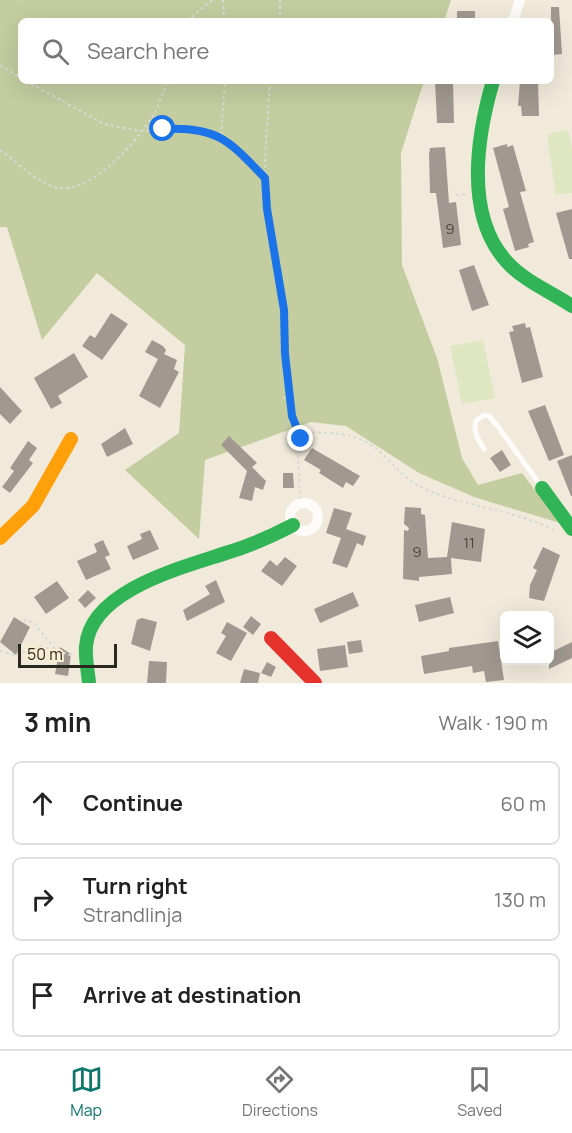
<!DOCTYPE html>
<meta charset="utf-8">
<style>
:root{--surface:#fff;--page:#f6f6f6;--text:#222;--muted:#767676;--line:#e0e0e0;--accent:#0f766e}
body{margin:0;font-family:Manrope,sans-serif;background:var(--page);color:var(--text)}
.controls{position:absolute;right:18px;bottom:18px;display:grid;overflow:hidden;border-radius:9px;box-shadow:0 6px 24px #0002}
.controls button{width:54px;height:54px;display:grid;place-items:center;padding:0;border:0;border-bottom:2px solid var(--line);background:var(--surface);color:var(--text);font:30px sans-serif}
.scale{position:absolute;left:18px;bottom:15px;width:99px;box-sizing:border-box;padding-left:6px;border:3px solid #2b271c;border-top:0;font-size:16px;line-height:21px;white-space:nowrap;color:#2b271c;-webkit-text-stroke:4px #faeed2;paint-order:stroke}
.stop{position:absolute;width:18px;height:18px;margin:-14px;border:4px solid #1a73e8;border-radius:50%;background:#fff}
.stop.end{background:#1a73e8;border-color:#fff;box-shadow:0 2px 6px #0008}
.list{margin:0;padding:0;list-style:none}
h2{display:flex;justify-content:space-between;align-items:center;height:78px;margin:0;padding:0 24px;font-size:26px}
h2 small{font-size:20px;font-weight:400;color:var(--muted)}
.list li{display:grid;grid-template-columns:39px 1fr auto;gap:18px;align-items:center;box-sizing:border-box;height:84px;margin:0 12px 12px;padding:0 12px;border:2px solid var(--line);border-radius:9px}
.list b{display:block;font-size:22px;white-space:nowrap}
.list p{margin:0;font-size:20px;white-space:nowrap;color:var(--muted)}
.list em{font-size:20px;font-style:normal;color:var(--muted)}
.icon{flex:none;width:33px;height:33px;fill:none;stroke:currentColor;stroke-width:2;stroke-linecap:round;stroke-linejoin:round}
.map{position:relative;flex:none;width:572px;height:683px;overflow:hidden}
.search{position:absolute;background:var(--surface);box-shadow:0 6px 24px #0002;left:18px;right:18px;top:18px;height:66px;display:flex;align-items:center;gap:15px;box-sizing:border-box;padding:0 21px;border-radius:9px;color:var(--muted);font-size:22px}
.sheet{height:366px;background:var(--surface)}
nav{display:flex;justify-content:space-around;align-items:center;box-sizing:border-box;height:84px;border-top:2px solid var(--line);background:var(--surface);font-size:16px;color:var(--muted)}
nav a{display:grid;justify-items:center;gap:3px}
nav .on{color:var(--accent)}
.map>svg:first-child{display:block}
.green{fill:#dfe7c2}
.forest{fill:#c3cda0}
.building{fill:#a19991}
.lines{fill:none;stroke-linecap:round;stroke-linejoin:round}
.path{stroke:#dad8d4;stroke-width:2;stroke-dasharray:3 3;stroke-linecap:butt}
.lane{stroke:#fdfcfa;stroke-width:5}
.street{stroke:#fdfcfa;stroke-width:10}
.fast{stroke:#30b455;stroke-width:14}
.slow{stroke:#ff9f0a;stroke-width:14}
.jam{stroke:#e5322d;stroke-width:14}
.route{stroke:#1a73e8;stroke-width:8}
.labels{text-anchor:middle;stroke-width:6;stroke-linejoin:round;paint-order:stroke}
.number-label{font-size:15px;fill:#484439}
</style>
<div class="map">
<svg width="572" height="683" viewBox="0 0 572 683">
<rect width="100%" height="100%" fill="#f1eadb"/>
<!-- green -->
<path class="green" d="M568,130l4,18v45l-16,2 -9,-59 3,-3z
M483,340l12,58 -33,6 -12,-58z"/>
<!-- forest -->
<path class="forest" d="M0,0h451l-7,21h-423v60h403l-23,72 1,112 35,93 25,100 16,27 44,-12 38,50 -86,-26 -55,-24 -73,-47 -35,-4 -106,38 -6,79 -74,-69 54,-37 6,-88 -88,-72 -55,67 -35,-113h-7z"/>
<!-- building -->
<path class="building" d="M551,7h8l3,47 -11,1z
M457,11h18v10h-18z
M435,81h18l1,42h-17z
M520,81h18l1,35h-17l-1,-10h-3z
M507,144v3l6,-2 13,46 -6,1 14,50 -6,2 1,3 -14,4 -12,-42 6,-2 -16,-59z
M445,147l4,56 7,-1 5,43 -18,3 -7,-55h-6l-1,-38 1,-7z
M572,209v50h-3l-13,-46z
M474,265l15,40 -17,6 -13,-41z
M111,313l17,11 -26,36 -20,-14 8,-11 5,3z
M525,323l1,5 4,-1 13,50 -21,6 -13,-51 5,-1 -2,-5z
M152,340l11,6 3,4 -2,4 13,6 -3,9 5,3 -19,36 -21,-12 19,-37 -13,-7z
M74,353l14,24 -30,19 4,7 -11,6 -17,-31z
M0,387l22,24 -12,13 -10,-10z
M545,405l19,50 -15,6 -21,-50z
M125,428l8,16 -26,13 -6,-13z
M229,436l28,27 -5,4 14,14 -3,9 -8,-3 -3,14 -13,-3 8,-27 -26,-26z
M28,441l9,7 -8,12 4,3 -23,30 -8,-6 12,-16 -4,-3z
M312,448l48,28 -7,10 -7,-4 -3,6 -24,-15 2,-3 -17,-10z
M502,450l9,15 -11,7 -10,-14z
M572,455v41h-1l-14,-35z
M283,473h10l1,15h-11z
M405,507l16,1v6l4,1 3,43 19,-1 5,-35 33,7 -4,33 -30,-4 1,16 -33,3v4l-16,-2 1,-49 4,1 1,-3 -5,-4z
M334,508l18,5 -6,16 20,7 -3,10 -6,-3 -10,25 -15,-5 9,-25 -15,-5z
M150,530l9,19 -26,11 -6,-14 15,-7 -2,-5z
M103,540l7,15 -5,2 6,12 -25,11 -9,-19 20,-9 -3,-8z
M543,547l17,8 -16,46 -15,-3 1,-13 7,-15 -4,-2z
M285,557l12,9 -15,20 -21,-15 9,-11 7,6z
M216,580l9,22 -38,19 -4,-11 27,-16 -5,-8z
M57,581l12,17 -23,16 -12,-17z
M88,590l8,8 -11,10 -7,-8z
M353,592l6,14 -39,17 -6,-14z
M450,597l4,16 -35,9 -4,-17z
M251,616l10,8 -8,11 -10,-8z
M14,617l16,10 -14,28 -16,-13z
M142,618l15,4 -7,29 -19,-7 6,-24z
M227,622l20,11 -16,28 -15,-8 10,-17 -5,-3z
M361,640l2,12 -14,2 -2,-12z
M498,641l6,39 -18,2 -2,-11 -11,2 -1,-7 -48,8 -3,-18 28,-5v-3z
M572,642v16l-23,11v-16z
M345,645l3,22 -28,4 -3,-22z
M60,647l11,7 -3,22 -13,-2z
M149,661l18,1 -1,21h-19z
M267,662l9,5 -5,10 -10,-4z
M244,669l16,4 -2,10h-18z"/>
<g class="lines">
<!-- path -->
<path class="path" d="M223,0l1,21
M187,21l25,-21
M280,21v-21
M0,65l21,13
M26,81l78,43 36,7 45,-3 36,7 43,42
M270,81l-5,79 2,49 17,101 1,44 7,62 9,23 -3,11 2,54
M163,129l-8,-16 13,-32
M221,135l4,-54
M0,150c16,11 35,31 54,37 35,11 84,-47 101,-74
M456,195l9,-1
M283,397l8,5
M292,417l6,33
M300,432c23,1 47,-1 68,11 19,11 33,36 57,46 43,19 88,20 131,42
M24,622l1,-2 8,2 23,28 14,5 3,-3
M0,651l16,4 24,-9 14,4"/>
<!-- lane -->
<path class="lane" d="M484,449c-6,-9 -11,-18 -8,-28l8,-6 5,1 7,8 45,62"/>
<!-- street -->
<path class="street" d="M513,21l7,-21
M290 517a14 14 0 1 1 28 0a14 14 0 1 1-28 0Z"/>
<!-- fast -->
<path class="fast" d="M493,81c-16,55 -29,134 14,181 17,19 44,30 65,44
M542,488l30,41
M89,683c-1,-12 -4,-25 -3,-37 5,-57 99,-79 143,-94 23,-7 43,-16 64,-27"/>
<!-- slow -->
<path class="slow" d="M0,538l33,-32 38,-67"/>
<!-- jam -->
<path class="jam" d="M271,638l44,45"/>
</g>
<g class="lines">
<!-- route -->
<path class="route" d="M163,129c55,-3 66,12 102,49l2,31 17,101 1,44 7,62 9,23"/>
</g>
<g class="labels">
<!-- number labels -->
<g class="number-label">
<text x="450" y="234">9</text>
<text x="469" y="548">11</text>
<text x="417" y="557">9</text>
</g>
</g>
</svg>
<div class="controls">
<button><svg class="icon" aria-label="layers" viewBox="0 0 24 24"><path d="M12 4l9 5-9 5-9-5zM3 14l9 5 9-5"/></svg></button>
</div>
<div class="scale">50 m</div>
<div class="stop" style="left:163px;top:129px"></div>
<div class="stop end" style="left:301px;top:439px"></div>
<div class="search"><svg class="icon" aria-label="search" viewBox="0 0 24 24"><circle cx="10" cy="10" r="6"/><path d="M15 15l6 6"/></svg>Search here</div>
</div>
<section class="sheet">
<h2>3 min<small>Walk · 190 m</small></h2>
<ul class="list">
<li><svg class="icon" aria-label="ahead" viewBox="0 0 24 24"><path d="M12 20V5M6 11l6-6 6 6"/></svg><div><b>Continue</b></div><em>60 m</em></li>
<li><svg class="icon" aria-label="right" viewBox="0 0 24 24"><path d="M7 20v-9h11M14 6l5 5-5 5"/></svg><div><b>Turn right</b><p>Strandlinja</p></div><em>130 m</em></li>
<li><svg class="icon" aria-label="arrive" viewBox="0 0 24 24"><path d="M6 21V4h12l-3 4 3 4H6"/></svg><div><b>Arrive at destination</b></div></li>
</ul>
</section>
<nav>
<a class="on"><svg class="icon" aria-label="map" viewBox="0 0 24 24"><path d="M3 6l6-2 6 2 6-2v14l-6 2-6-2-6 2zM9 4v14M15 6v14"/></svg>Map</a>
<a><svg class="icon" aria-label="directions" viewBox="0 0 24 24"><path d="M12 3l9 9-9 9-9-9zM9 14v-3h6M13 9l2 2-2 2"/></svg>Directions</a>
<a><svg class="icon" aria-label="saved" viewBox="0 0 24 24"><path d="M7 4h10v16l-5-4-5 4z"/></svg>Saved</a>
</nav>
